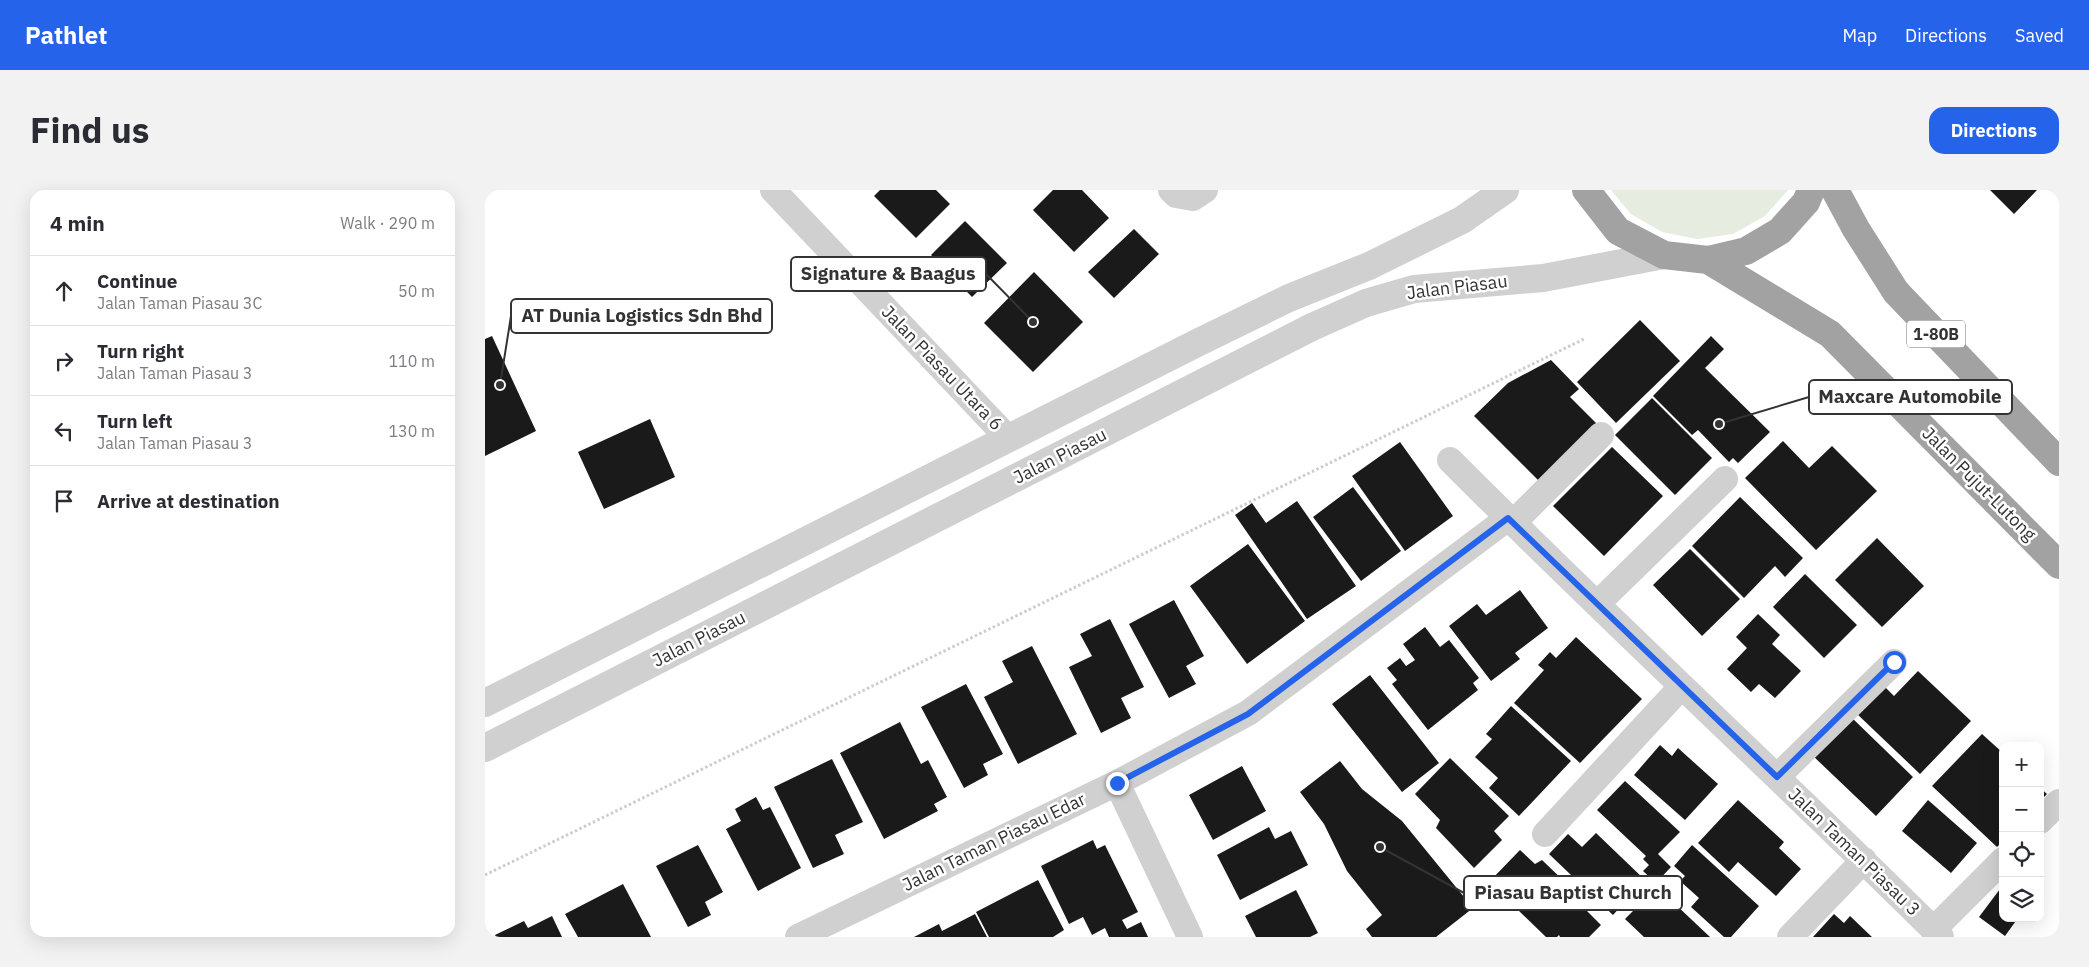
<!DOCTYPE html>
<meta charset="utf-8">
<style>
:root{--surface:#fff;--page:#f2f2f3;--text:#2b2b33;--muted:#7c7c81;--line:#e1e1e2;--accent:#2563eb}
body{margin:0;font-family:"IBM Plex Sans",sans-serif;background:var(--page);color:var(--text)}
.controls{position:absolute;right:15px;bottom:15px;display:grid;overflow:hidden;border-radius:10px;box-shadow:0 5px 20px #0002}
.controls button{width:45px;height:45px;display:grid;place-items:center;padding:0;border:0;border-bottom:1px solid var(--line);background:var(--surface);color:var(--text);font:25px sans-serif}
.stop{position:absolute;width:15px;height:15px;margin:-11px;border:4px solid #2563eb;border-radius:50%;background:#fff}
.stop.end{background:#2563eb;border-color:#fff;box-shadow:0 1px 5px #0008}
.list{margin:0;padding:0;list-style:none}
h2{display:flex;justify-content:space-between;align-items:center;height:65px;margin:0;padding:0 20px;font-size:21px}
h2 small{font-size:16px;font-weight:400;color:var(--muted)}
.list li{display:grid;grid-template-columns:32px 1fr auto;gap:15px;align-items:center;box-sizing:border-box;height:70px;padding:0 20px;border-top:1px solid var(--line)}
.list b{display:block;font-size:19px;white-space:nowrap}
.list p{margin:0;font-size:16px;white-space:nowrap;color:var(--muted)}
.list em{font-size:16px;font-style:normal;color:var(--muted)}
.icon{flex:none;width:28px;height:28px;fill:none;stroke:currentColor;stroke-width:2;stroke-linecap:round;stroke-linejoin:round}
.map{position:relative;flex:none;width:1574px;height:747px;overflow:hidden;border-radius:15px}
header{display:flex;align-items:center;gap:30px;box-sizing:border-box;height:70px;padding:0 25px;background:var(--accent);color:#fff}
header strong{font-size:24px}
nav{display:flex;gap:28px;margin-inline-start:auto;font-size:18px}
.intro{display:flex;align-items:center;justify-content:space-between;box-sizing:border-box;height:120px;padding:0 30px}
h1{margin:0;font-size:35px}
.button{padding:12px 22px;border-radius:15px;background:var(--accent);color:#fff;font-size:18px;font-weight:700}
main{display:flex;gap:30px;padding:0 30px}
aside{flex:1;background:var(--surface);border-radius:15px;box-shadow:0 5px 20px #0002}
.map>svg:first-child{display:block}
.green{fill:#e6ecdf}
.building{fill:#1a1a1a}
.lines{fill:none;stroke-linecap:round;stroke-linejoin:round}
.path{stroke:#cdcdcd;stroke-width:3;stroke-dasharray:2.5 2.5;stroke-linecap:butt}
.minor{stroke:#d0d0d0;stroke-width:26}
.tertiary{stroke:#d0d0d0;stroke-width:28}
.trunk{stroke:#a2a2a2;stroke-width:28}
.route{stroke:#2563eb;stroke-width:6}
.labels{text-anchor:middle;stroke-width:5;stroke-linejoin:round;paint-order:stroke}
.shield{fill:#fff;stroke:#707070;stroke-width:1}
.shield-label{font-size:16px;font-weight:bold;fill:#333}
.street-label{font-size:18px;fill:#333;stroke:#fff}
.leader{fill:none;stroke:#333;stroke-width:2}
.callout-dot{fill:#333;stroke:#fff;stroke-width:2}
.callout{fill:#fff;stroke:#333;stroke-width:2}
.callout-label{font-size:19px;text-anchor:middle;font-weight:bold;fill:#333}
</style>
<header>
<strong>Pathlet</strong>
<nav><a>Map</a><a>Directions</a><a>Saved</a></nav>
</header>
<div class="intro"><h1>Find us</h1><a class="button">Directions</a></div>
<main>
<aside>
<h2>4 min<small>Walk · 290 m</small></h2>
<ul class="list">
<li><svg class="icon" aria-label="ahead" viewBox="0 0 24 24"><path d="M12 20V5M6 11l6-6 6 6"/></svg><div><b>Continue</b><p>Jalan Taman Piasau 3C</p></div><em>50 m</em></li>
<li><svg class="icon" aria-label="right" viewBox="0 0 24 24"><path d="M7 20v-9h11M14 6l5 5-5 5"/></svg><div><b>Turn right</b><p>Jalan Taman Piasau 3</p></div><em>110 m</em></li>
<li><svg class="icon" aria-label="left" viewBox="0 0 24 24"><path d="M17 20v-9H6M10 6l-5 5 5 5"/></svg><div><b>Turn left</b><p>Jalan Taman Piasau 3</p></div><em>130 m</em></li>
<li><svg class="icon" aria-label="arrive" viewBox="0 0 24 24"><path d="M6 21V4h12l-3 4 3 4H6"/></svg><div><b>Arrive at destination</b></div></li>
</ul>
</aside>
<div class="map">
<svg width="1574" height="747" viewBox="0 0 1574 747">
<rect width="100%" height="100%" fill="#fff"/>
<!-- green -->
<path class="green" d="M1126,0h177l-23,26 -32,18 -36,5 -35,-7 -31,-18z"/>
<!-- building -->
<path class="building" d="M395,0h56l14,14 -34,34 -42,-42z
M568,0h29l27,28 -35,34 -41,-42z
M1505,0h47l-23,24z
M480,31l42,42 -35,34 -41,-42z
M649,39l25,25 -45,44 -26,-26z
M549,82l49,50 -50,50 -49,-49z
M1155,130l40,41 -64,62 -39,-41z
M7,146l44,95 -51,25v-117z
M1226,146l13,13 -19,19 65,64 -32,31 -5,-5 -4,4 -31,-32 -6,5 -39,-39z
M1066,170l28,29 -9,8 31,31 -58,57 -69,-69 34,-33z
M1167,208l60,60 -37,37 -60,-60z
M165,229l25,58 -71,32 -26,-57z
M1298,251l26,27 23,-22 45,45 -61,59 -71,-72z
M915,252l53,74 -48,35 -53,-75z
M1127,257l51,49 -59,60 -51,-50z
M868,297l48,64 -40,30 -48,-64z
M1255,307l63,61 -18,19 -10,-11 -31,32 -52,-52z
M812,311l59,85 -49,33 -72,-104 17,-12 14,20z
M1392,348l47,48 -42,41 -47,-47z
M763,354l57,77 -58,43 -57,-78z
M1205,359l50,50 -38,37 -49,-51z
M1320,384l52,51 -33,33 -51,-51z
M1035,400l28,38 -33,25 5,6 -29,22 -42,-55 28,-22 9,11z
M689,410l30,56 -18,10 10,18 -27,14 -40,-74z
M1273,424l22,21 -8,9 29,27 -26,27 -16,-14 -8,8 -24,-23 20,-21 -11,-11z
M625,429l34,68 -23,11 10,20 -30,15 -32,-66 23,-11 -12,-22z
M940,437l15,20 9,-7 30,38 -6,5 5,7 -50,40 -36,-46 5,-4 -10,-12 13,-10 6,8 9,-6 -12,-16z
M1091,447l66,62 -62,64 -66,-60 30,-33 -6,-5 12,-13 6,6z
M547,456l45,88 -59,30 -34,-67 29,-15 -11,-21z
M1433,481l53,50 -51,53 -65,-62 27,-28 12,12z
M885,485l69,88 -37,29 -70,-88z
M481,494l37,70 -20,10 5,11 -24,13 -43,-81z
M1026,516l60,55 -52,55 -30,-28 9,-10 -23,-21 17,-18 -6,-5z
M1365,526l63,61 -37,39 -64,-61z
M415,532l21,42 7,-4 19,37 -13,7 4,7 -54,28 -44,-86z
M1497,544l21,19v88l-6,6 -65,-61z
M1175,555l12,11 6,-8 40,36 -33,36 -51,-45z
M965,568l59,58 -15,15 8,9 -28,28 -38,-40 4,-8 -25,-26z
M347,569l31,63 -28,13 9,19 -31,14 -39,-81z
M855,571l22,28 40,32 71,87 -37,29h-64l-6,-8 16,-14 -35,-44 -23,-47 -24,-32z
M757,576l24,45 -53,29 -24,-45z
M1140,591l55,51 -22,22 13,13 -15,16 -13,-12 6,-6 -6,-6 3,-3 -49,-46z
M1555,598l7,6 -7,7z
M271,607l7,13 7,-3 31,61 -43,23 -32,-62 15,-8 -6,-12z
M1253,610l46,42 -5,6 22,21 -25,27 -38,-34 -9,10 -31,-29z
M1443,610l49,43 -26,30 -49,-42z
M784,637l6,12 16,-8 17,34 -68,35 -23,-45z
M1111,643l49,47 -32,35 -64,-61 19,-20 14,13z
M608,650l4,9 8,-4 33,67 -16,8 5,9 14,-7 7,15h-39l-4,-9 -13,7 -9,-18 -14,7 -28,-58z
M213,655l25,47 -18,10 6,13 -23,12 -32,-61z
M1207,655l67,61 -28,31h-7l-33,-30 8,-9 -19,-17 5,-5 -11,-10z
M1035,660l15,14 7,-4 49,47 -4,4 14,14 -12,12h-29l-1,-2 -2,2h-11l-57,-55z
M553,690l26,50 -11,7h-64l-13,-25z
M138,694l28,53h-73l-13,-23z
M1518,695v33h15l-13,18 -26,-19z
M1172,697l53,50h-66l-19,-18z
M811,700l22,43 -8,4h-54l-11,-21z
M490,724l12,23h-73l25,-13 3,7z
M1349,724l10,9 6,-7 22,21h-59z
M67,726l10,21h-66l-1,-2 29,-14 4,7z"/>
<g class="lines">
<!-- path -->
<path class="path" d="M0,685l1099,-536"/>
<!-- minor -->
<path class="minor" d="M288,0l235,248
M686,0l5,5 17,3 12,-8
M965,270c161,162 329,316 491,477
M1028,333l88,-88
M1112,414l128,-125
M1292,587l117,-115
M632,593l73,154
M1555,631l19,-19
M1060,644l137,-148
M1448,740l70,-70
M313,747l319,-154 131,-70 260,-195
M1305,747l74,-77"/>
<!-- tertiary -->
<path class="tertiary" d="M0,513l714,-361 90,-44 80,-32 93,-46 43,-30
M0,558l827,-421 54,-24 48,-14 129,-11 121,-23"/>
<!-- trunk -->
<path class="trunk" d="M1101,0l32,41 46,24 44,5 38,-9 34,-20 26,-29 5,-12
M1350,0l21,39 40,63 163,170
M1223,70l122,74 229,231"/>
</g>
<g class="lines">
<!-- route -->
<path class="route" d="M632,593l131,-69 260,-196 269,259 117,-115"/>
</g>
<g class="labels">
<!-- shield labels -->
<rect class="shield" x="1422" y="130.5" width="58" height="27" rx="4"/>
<g class="shield-label">
<text x="1451" y="150">1-80B</text>
</g>
<!-- street labels -->
<g class="street-label">
<text transform="translate(972 97) rotate(-7)" y="6">Jalan Piasau</text>
<text transform="translate(457 178) rotate(46)" y="6">Jalan Piasau Utara 6</text>
<text transform="translate(575 266) rotate(-27)" y="6">Jalan Piasau</text>
<text transform="translate(1494 294) rotate(45)" y="6">Jalan Pujut-Lutong</text>
<text transform="translate(214 449) rotate(-27)" y="6">Jalan Piasau</text>
<text transform="translate(509 652) rotate(-26)" y="6">Jalan Taman Piasau Edar</text>
<text transform="translate(1369 662) rotate(44)" y="6">Jalan Taman Piasau 3</text>
</g>
</g>
<!-- callouts -->
<path class="leader" d="M548 132L501 84M15 195L26 126M1234 234L1324 207M895 657L979 703"/>
<g class="callout-dot">
<circle cx="548" cy="132" r="5"/>
<circle cx="15" cy="195" r="5"/>
<circle cx="1234" cy="234" r="5"/>
<circle cx="895" cy="657" r="5"/>
</g>
<g class="callout">
<rect x="306" y="67" width="195" height="34" rx="5"/>
<rect x="26" y="109" width="261" height="34" rx="5"/>
<rect x="1324" y="190" width="203" height="34" rx="5"/>
<rect x="979" y="686" width="218" height="34" rx="5"/>
</g>
<g class="callout-label">
<text x="403" y="90">Signature &amp; Baagus</text>
<text x="157" y="132">AT Dunia Logistics Sdn Bhd</text>
<text x="1425" y="213">Maxcare Automobile</text>
<text x="1088" y="709">Piasau Baptist Church</text>
</g>
</svg>
<div class="controls">
<button>+</button>
<button>−</button>
<button><svg class="icon" aria-label="locate" viewBox="0 0 24 24"><circle cx="12" cy="12" r="6"/><path d="M12 2v4M12 18v4M2 12h4M18 12h4"/></svg></button>
<button><svg class="icon" aria-label="layers" viewBox="0 0 24 24"><path d="M12 4l9 5-9 5-9-5zM3 14l9 5 9-5"/></svg></button>
</div>
<div class="stop" style="left:1409px;top:472px"></div>
<div class="stop end" style="left:632px;top:593px"></div>
</div>
</main>
